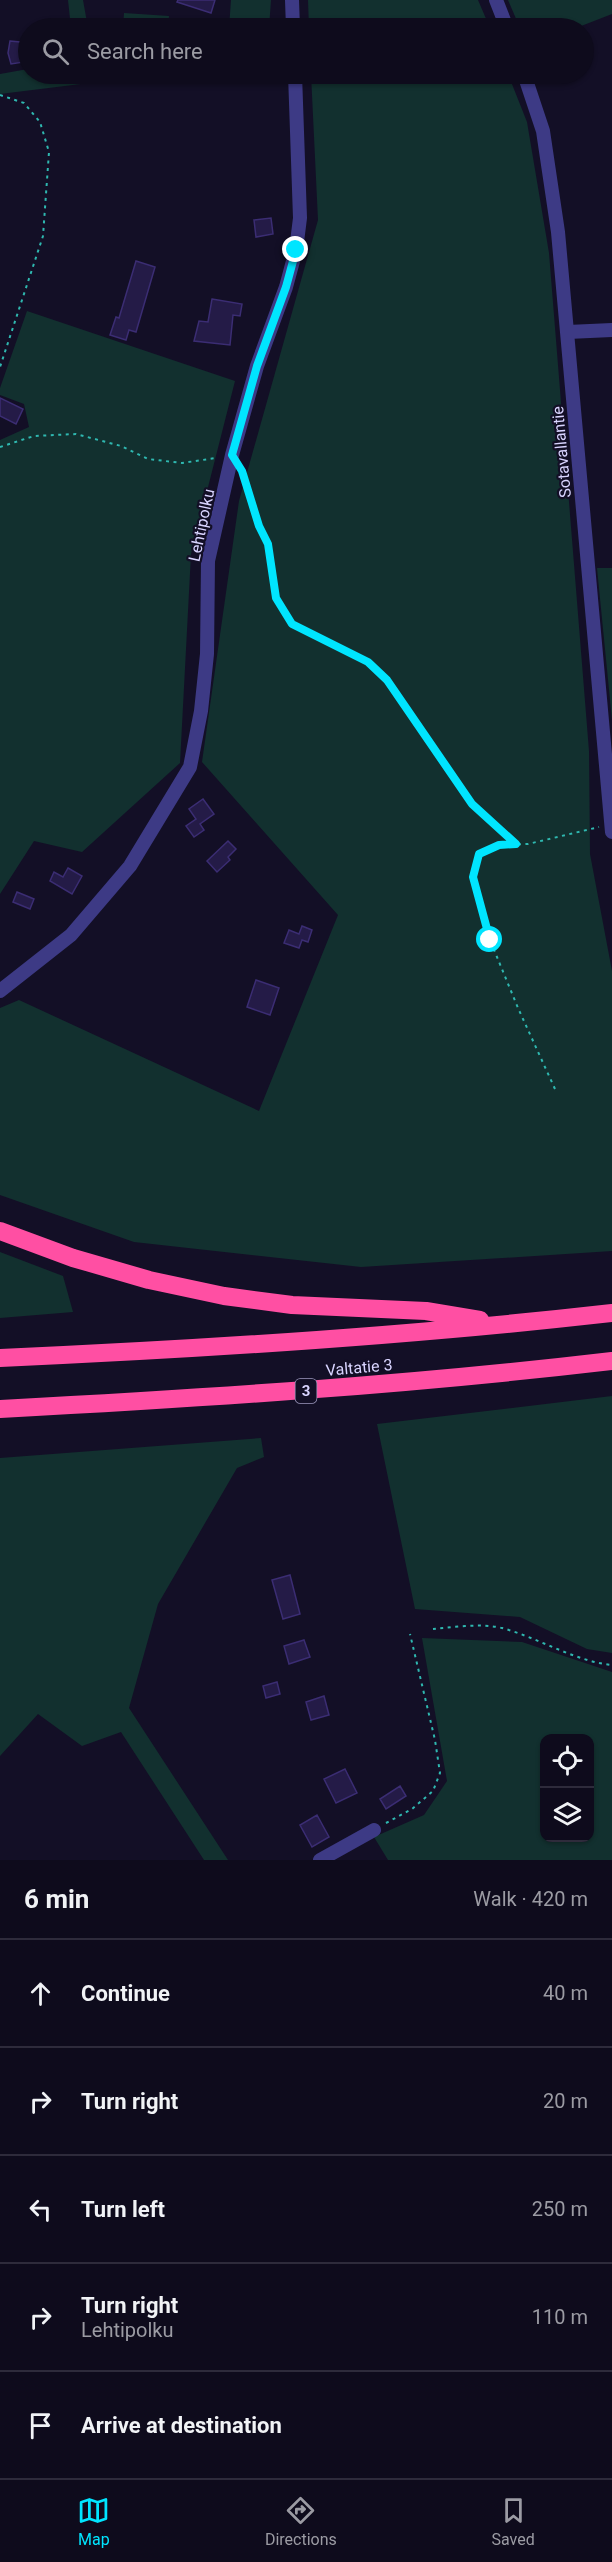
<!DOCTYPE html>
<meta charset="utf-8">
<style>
:root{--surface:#0e0b1c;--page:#171425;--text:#f1f3f6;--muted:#9b9ba3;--line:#2e2b3b;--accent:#00e5ff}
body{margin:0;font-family:Roboto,sans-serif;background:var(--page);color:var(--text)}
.controls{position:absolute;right:18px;bottom:18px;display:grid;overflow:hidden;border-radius:12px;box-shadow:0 2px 4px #0004}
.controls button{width:54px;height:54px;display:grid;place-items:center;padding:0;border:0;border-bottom:2px solid var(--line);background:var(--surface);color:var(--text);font:30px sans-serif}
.stop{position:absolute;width:18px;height:18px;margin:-14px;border:4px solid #00e5ff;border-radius:50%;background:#fff}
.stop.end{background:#00e5ff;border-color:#fff;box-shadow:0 2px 6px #0008}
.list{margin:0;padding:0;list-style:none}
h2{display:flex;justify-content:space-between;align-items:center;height:78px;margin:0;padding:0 24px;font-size:26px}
h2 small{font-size:20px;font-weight:400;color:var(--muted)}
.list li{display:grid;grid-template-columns:39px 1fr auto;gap:18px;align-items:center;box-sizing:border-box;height:108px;padding:0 24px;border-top:2px solid var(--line)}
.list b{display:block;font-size:22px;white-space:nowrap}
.list p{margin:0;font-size:20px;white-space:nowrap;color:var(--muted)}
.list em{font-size:20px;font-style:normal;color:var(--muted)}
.icon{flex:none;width:33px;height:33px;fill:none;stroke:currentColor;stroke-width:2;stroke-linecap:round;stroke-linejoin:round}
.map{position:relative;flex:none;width:612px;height:1860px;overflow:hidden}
.search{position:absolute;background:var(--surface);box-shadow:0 2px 4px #0004;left:18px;right:18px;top:18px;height:66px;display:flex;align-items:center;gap:15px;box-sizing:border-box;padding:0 21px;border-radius:33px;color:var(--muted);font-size:22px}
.sheet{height:618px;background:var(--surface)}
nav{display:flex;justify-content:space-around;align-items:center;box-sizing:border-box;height:84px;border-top:2px solid var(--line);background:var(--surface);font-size:16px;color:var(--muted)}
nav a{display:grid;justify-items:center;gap:3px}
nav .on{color:var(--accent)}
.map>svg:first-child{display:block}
.green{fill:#12302f;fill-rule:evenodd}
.building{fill:#241b47;stroke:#3b2d73;stroke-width:1.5}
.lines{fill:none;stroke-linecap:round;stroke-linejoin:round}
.path{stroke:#2fb8b0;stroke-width:2;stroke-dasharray:3 4.5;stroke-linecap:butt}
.minor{stroke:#3d3a85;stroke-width:14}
.highway{stroke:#ff4fa3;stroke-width:18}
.route{stroke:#00e5ff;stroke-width:8}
.labels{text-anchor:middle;stroke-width:4.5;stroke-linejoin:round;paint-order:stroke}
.shield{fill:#130f26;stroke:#9e99be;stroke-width:1.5}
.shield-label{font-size:15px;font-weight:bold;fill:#d9d4ff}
.street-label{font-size:16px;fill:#d9d4ff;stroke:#130f26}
</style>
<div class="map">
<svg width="612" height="1860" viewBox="0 0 612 1860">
<rect width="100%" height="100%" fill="#130f26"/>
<!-- green -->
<path class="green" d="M68,0h15l5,28h-17z
M231,0h40l-2,28h-40z
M308,0h170l12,28h-181z
M508,0h104v14l-36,14h-56z
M124,13l45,3 -1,12h-45z
M28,69v5h67l2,8 -97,12v-20z
M311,74h197l19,48 22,131 40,498 1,103 22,117v280l-251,16 -227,-25 -134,-47v-187l19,-8 240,111 79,-196 -136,-153 37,-261 79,-281z
M27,311l208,70 -44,173 -11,209 -98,89 -48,-11 -34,53v-454l29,-13 -5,-23 -24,-9v-7z
M597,568h15v152z
M0,1252l63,24 10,36 -73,6z
M612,1396v257l-25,-4 -67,-32 -105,-8 -38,-185z
M261,1438l3,19 -27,11 -79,136 -29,104 99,152h-24l-83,-128 -39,14 -44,-32 -38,42v-298z
M422,1638l100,4 90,30v188h-224l-14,-23 50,-22 23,-34zM544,1738h46v100h-46z"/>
<!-- building -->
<path class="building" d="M178,0h37l-4,13 -34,-11z
M10,41l10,1 4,20 -13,2 -3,-11z
M271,218l2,16 -17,3 -2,-17z
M136,261l19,6 -19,65 -7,-2 -3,10 -16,-5 6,-18 3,1z
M212,299l30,5 -2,12 -7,-1 -3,30 -36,-4 5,-20 9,1z
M0,398l23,11 -7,15 -16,-8z
M203,799l11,15 -14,10 4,6 -10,7 -8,-11 10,-7 -7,-10z
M228,841l8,8 -8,8 2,3 -13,12 -10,-11z
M68,868l14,8 -10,18 -22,-13 4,-9 9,5z
M17,892l17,7 -4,10 -17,-7z
M302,926l10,4 -4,12 -6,-2 -3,8 -15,-5 5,-13 10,4z
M256,980l23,8 -9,27 -23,-8z
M290,1575l10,39 -17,5 -11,-39z
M304,1640l6,17 -21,7 -5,-18z
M277,1682l3,12 -14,4 -3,-12z
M324,1696l5,19 -18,5 -5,-18z
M345,1769l12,24 -21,10 -12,-24z
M400,1786l6,10 -20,13 -6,-10z
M317,1815l12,22 -17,10 -12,-22z"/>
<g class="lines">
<!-- path -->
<path class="path" d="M0,95l24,8 16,19 9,30 -6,84 -43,131
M0,447l34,-11 42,-2 45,12 27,13 34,4 34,-5
M242,472l17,54 9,19 8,53 16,26 76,38 19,18 85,124 45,41
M555,1089l-37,-81 -28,-68 -17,-63 6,-23 20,-9 29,-1 71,-17
M433,1629c22,-2 47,-6 69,-1 37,10 72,33 110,37
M386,1823l26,-14 21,-18 7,-18 -5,-33 -25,-106"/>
<!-- minor -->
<path class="minor" d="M292,0l1,28
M496,0l11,28
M524,74l19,57 15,101 54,600
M568,332l44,-2
M0,991l71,-56 59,-69 60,-99 11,-56 6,-57 1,-93 24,-106 25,-89 29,-79 10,-37 4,-32 -5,-144
M320,1860l54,-30"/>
<!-- highway -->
<path class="highway" d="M0,1231l73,27 76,22 75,16 68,9 134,6 54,9
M0,1358c204,-9 409,-22 612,-45
M0,1409c205,-11 408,-24 612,-48"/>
</g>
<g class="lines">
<!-- route -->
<path class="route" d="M296,250l-10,37 -29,79 -25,89 10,16 17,55 9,18 8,54 16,26 76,38 19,18 85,124 44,40 -17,1 -20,9 -6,23 17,63"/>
</g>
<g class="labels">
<!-- shield labels -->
<rect class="shield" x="295.5" y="1379" width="21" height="24" rx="4.5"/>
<g class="shield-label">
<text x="306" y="1396">3</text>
</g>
<!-- street labels -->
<g class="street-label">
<text transform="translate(561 452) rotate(-95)" y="6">Sotavallantie</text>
<text transform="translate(201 525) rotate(-78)" y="6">Lehtipolku</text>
<text transform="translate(359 1367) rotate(-5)" y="6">Valtatie 3</text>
</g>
</g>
</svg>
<div class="controls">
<button><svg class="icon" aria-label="locate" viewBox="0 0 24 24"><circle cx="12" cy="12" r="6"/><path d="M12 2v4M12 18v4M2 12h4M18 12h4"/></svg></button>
<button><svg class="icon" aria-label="layers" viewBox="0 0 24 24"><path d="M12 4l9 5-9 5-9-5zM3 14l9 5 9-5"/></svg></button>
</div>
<div class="stop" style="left:490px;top:940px"></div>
<div class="stop end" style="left:296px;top:250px"></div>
<div class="search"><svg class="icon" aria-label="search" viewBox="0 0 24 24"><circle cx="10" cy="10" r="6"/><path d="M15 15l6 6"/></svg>Search here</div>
</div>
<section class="sheet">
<h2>6 min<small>Walk · 420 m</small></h2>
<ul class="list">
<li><svg class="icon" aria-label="ahead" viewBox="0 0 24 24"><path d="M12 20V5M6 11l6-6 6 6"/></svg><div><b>Continue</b></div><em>40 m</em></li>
<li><svg class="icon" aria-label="right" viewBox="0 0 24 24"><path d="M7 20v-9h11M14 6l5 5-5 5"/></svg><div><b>Turn right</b></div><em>20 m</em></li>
<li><svg class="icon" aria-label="left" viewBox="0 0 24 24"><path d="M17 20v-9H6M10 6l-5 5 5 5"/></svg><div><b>Turn left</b></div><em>250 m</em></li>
<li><svg class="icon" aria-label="right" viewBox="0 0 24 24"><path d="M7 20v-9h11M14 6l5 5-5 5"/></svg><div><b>Turn right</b><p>Lehtipolku</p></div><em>110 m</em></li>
<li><svg class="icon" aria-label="arrive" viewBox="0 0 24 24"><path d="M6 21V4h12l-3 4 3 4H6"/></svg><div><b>Arrive at destination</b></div></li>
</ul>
</section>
<nav>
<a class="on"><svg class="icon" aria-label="map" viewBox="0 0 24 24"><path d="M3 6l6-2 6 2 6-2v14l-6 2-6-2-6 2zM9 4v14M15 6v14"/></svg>Map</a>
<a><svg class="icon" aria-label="directions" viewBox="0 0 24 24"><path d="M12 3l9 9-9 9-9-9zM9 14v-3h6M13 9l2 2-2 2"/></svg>Directions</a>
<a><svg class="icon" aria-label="saved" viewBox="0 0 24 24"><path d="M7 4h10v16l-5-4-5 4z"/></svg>Saved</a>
</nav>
